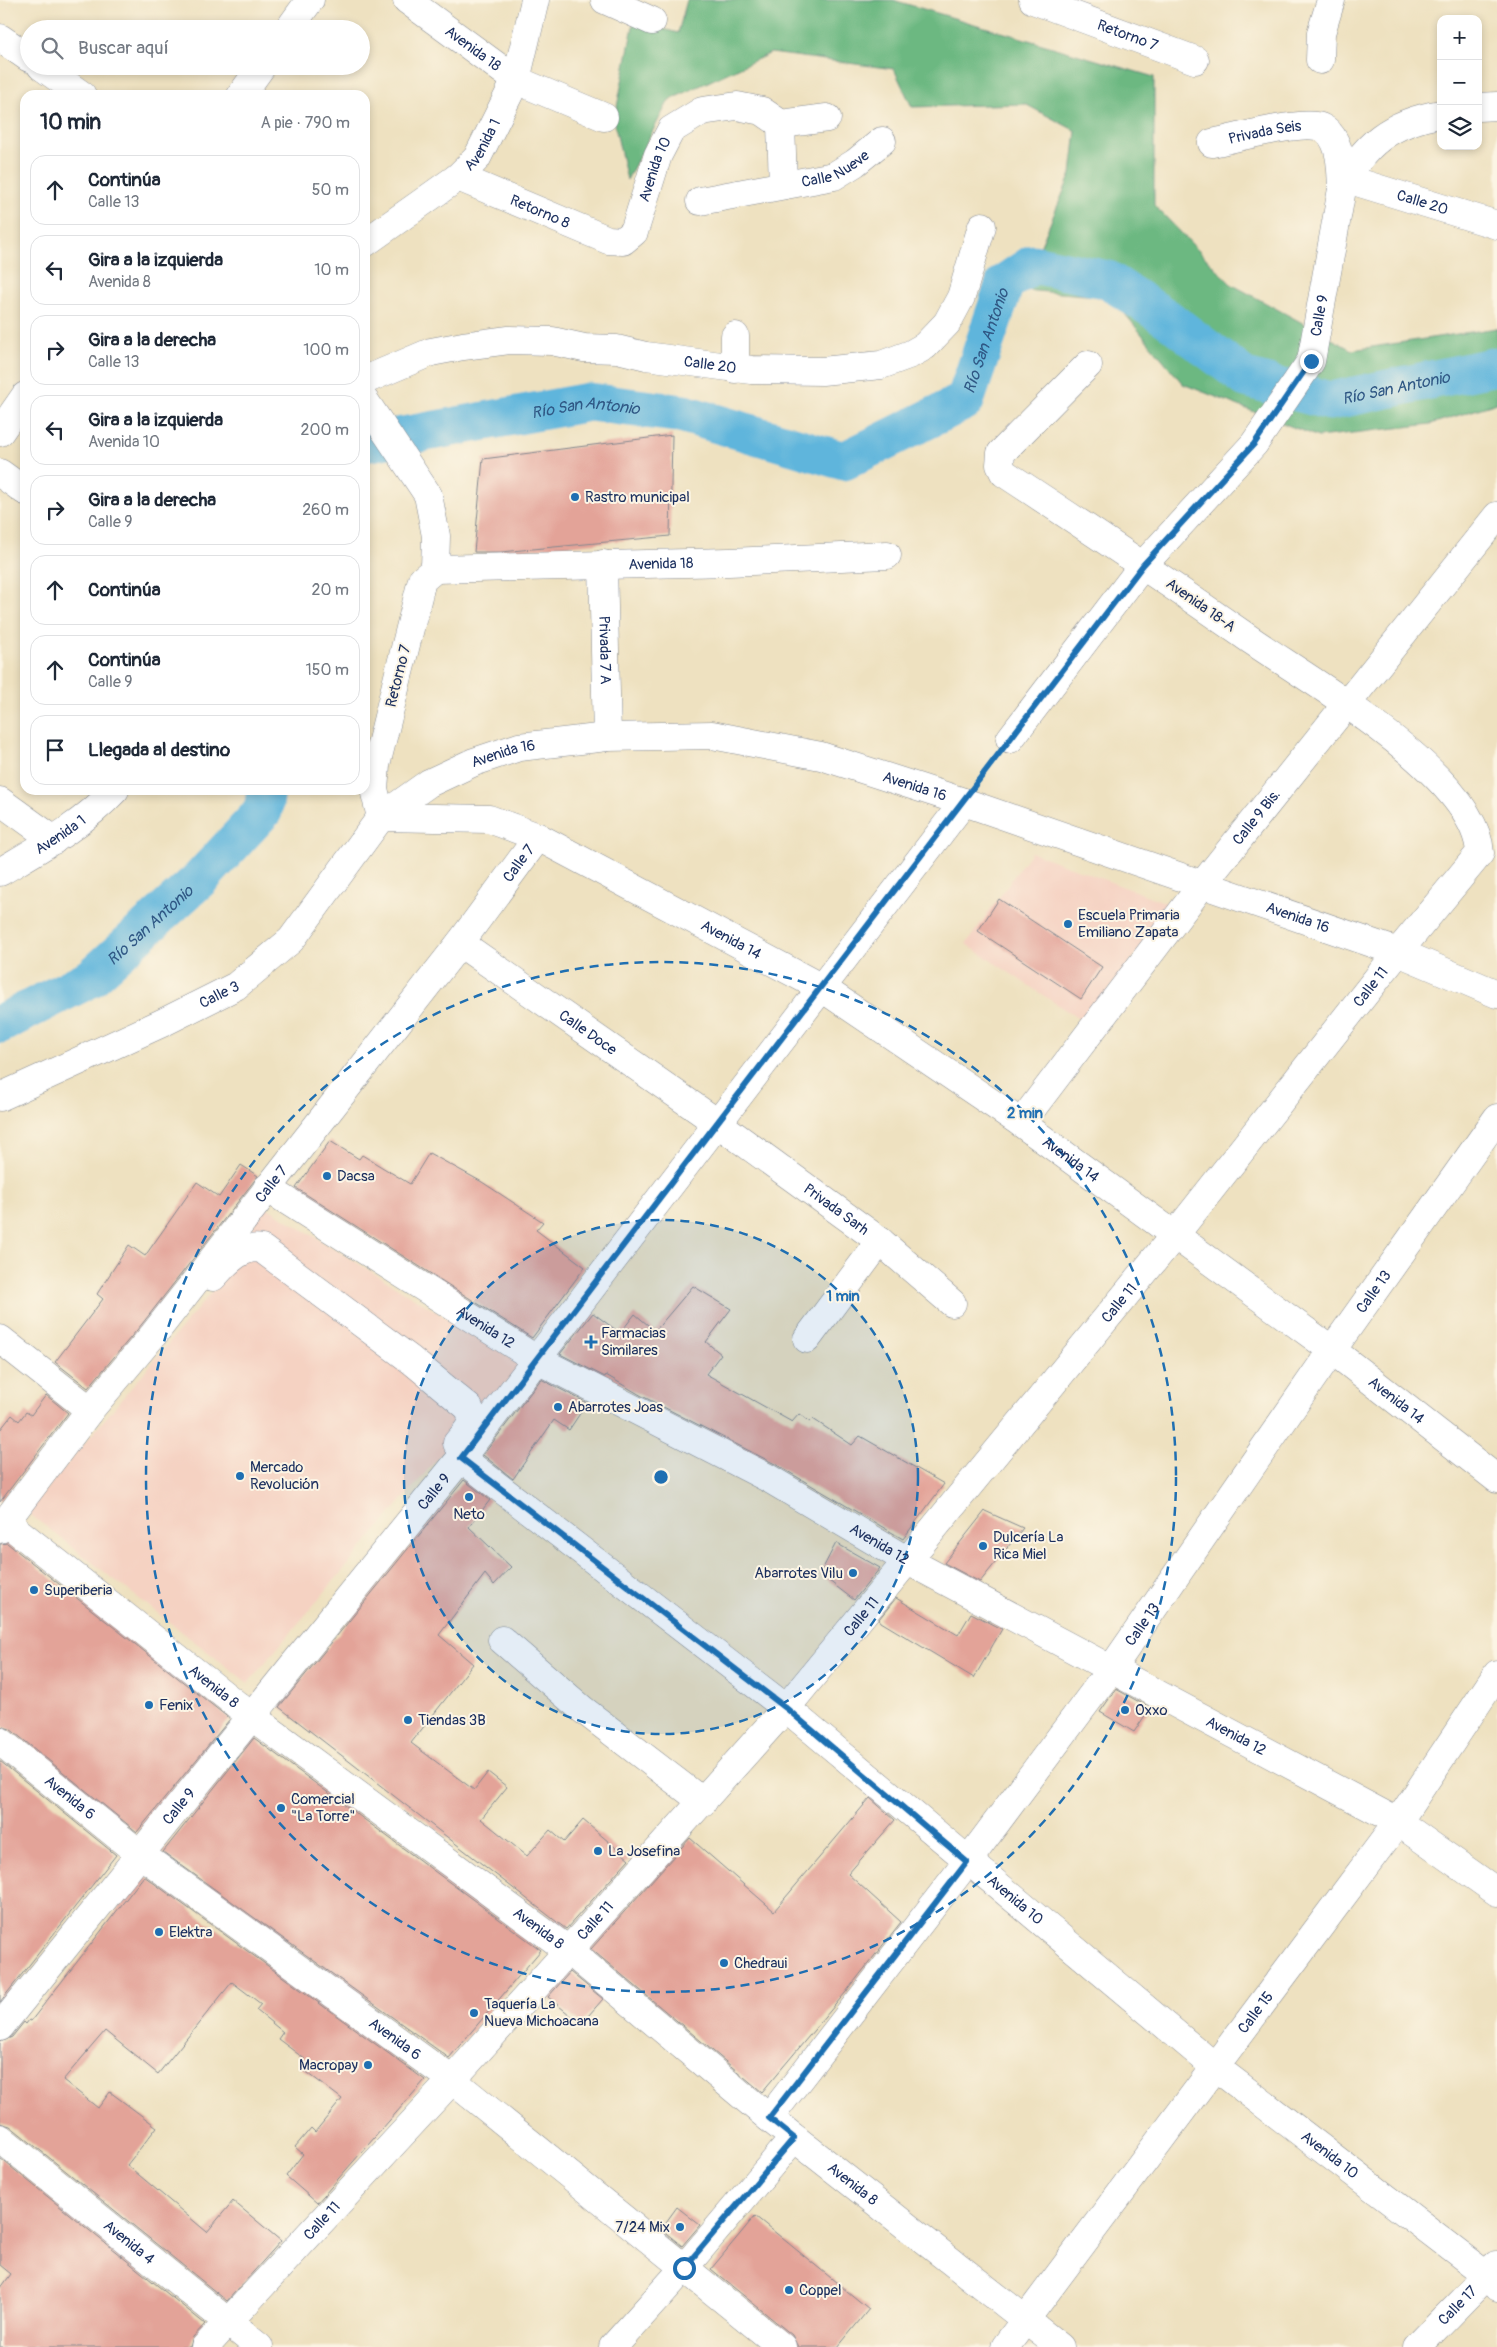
<!DOCTYPE html>
<html lang="es">
<meta charset="utf-8">
<style>
:root{--surface:#fff;--page:#f2f2f3;--text:#1f2937;--muted:#747a83;--line:#e0e1e3}
body{margin:0;font-family:Pangolin,sans-serif;background:var(--page);color:var(--text)}
.controls{position:absolute;right:15px;top:15px;display:grid;overflow:hidden;border-radius:10px;box-shadow:0 2px 8px #0003}
.controls button{width:45px;height:45px;display:grid;place-items:center;padding:0;border:0;border-bottom:1px solid var(--line);background:var(--surface);color:var(--text);font:25px sans-serif}
.stop{position:absolute;width:15px;height:15px;margin:-11px;border:4px solid #1f6fb2;border-radius:50%;background:#fff}
.stop.end{background:#1f6fb2;border-color:#fff;box-shadow:0 1px 5px #0008}
.list{margin:0;padding:0;list-style:none}
h2{display:flex;justify-content:space-between;align-items:center;height:65px;margin:0;padding:0 20px;font-size:21px}
h2 small{font-size:16px;font-weight:400;color:var(--muted)}
.list li{display:grid;grid-template-columns:32px 1fr auto;gap:15px;align-items:center;box-sizing:border-box;height:70px;margin:0 10px 10px;padding:0 10px;border:1px solid var(--line);border-radius:15px}
.list b{display:block;font-size:19px;white-space:nowrap}
.list p{margin:0;font-size:16px;white-space:nowrap;color:var(--muted)}
.list em{font-size:16px;font-style:normal;color:var(--muted)}
.icon{flex:none;width:28px;height:28px;fill:none;stroke:currentColor;stroke-width:2;stroke-linecap:round;stroke-linejoin:round}
.map{position:relative;flex:none;width:1497px;height:2347px;overflow:hidden}
.search{position:absolute;background:var(--surface);box-shadow:0 2px 8px #0003;left:20px;top:20px;width:350px;height:55px;display:flex;align-items:center;gap:12px;box-sizing:border-box;padding:0 18px;border-radius:28px;color:var(--muted);font-size:19px}
.panel{position:absolute;background:var(--surface);box-shadow:0 2px 8px #0003;left:20px;top:90px;width:350px;height:705px;border-radius:15px}
.map>svg:first-child{display:block}
.built{fill:#f5d2c2}
.forest{fill:#6cb881;stroke:#447470}
.lines{fill:none;stroke-linecap:round;stroke-linejoin:round}
.river{stroke:#5fb5dc;stroke-width:39}
.building{fill:#e3a398}
.minor-casing{stroke:#84888f;stroke-width:29}
.path{stroke:#84888f;stroke-width:3;stroke-dasharray:1 4;stroke-linecap:butt}
.minor{stroke:#fff;stroke-width:28}
.route{stroke:#1f6fb2;stroke-width:6}
.ring{fill:none;stroke:#1f6fb2;stroke-width:2.5;stroke-dasharray:9 6}
.poi-dot{fill:#1f6fb2;stroke:#fcf5e5;stroke-width:2}
.labels{text-anchor:middle;stroke-width:4;stroke-linejoin:round;paint-order:stroke}
.street-label{font-size:15px;fill:#1b2f5e;stroke:#fcf5e5}
.poi-label{font-size:15px;fill:#1b2f5e;stroke:#fcf5e5;text-anchor:start}
.water-label{font-size:16px;font-style:italic;fill:#2f5784;stroke:#fcf5e5}
.centre{fill:#1f6fb2;stroke:#fcf5e5;stroke-width:2.5}
.ring-label{font-size:15px;text-anchor:middle;font-weight:bold;fill:#1f6fb2;stroke:#fcf5e5;stroke-width:4;stroke-linejoin:round;paint-order:stroke}
</style>
<div class="map">
<svg width="1497" height="2347" viewBox="0 0 1497 2347">
<rect width="100%" height="100%" fill="#fcf5e5"/>
<filter id="ink" filterUnits="userSpaceOnUse"><feTurbulence type="fractalNoise" baseFrequency=".02" numOctaves="2"/><feDisplacementMap in="SourceGraphic" scale="10" xChannelSelector="R" yChannelSelector="G"/><feConvolveMatrix kernelMatrix="1 2 1 2 8 2 1 2 1" color-interpolation-filters="sRGB"/></filter>
<filter id="wash" filterUnits="userSpaceOnUse"><feTurbulence type="fractalNoise" baseFrequency=".0096" numOctaves="4" result="noise"/><feDisplacementMap in="SourceGraphic" scale="20" xChannelSelector="R" yChannelSelector="G"/><feGaussianBlur stdDeviation="1.12" result="paint"/><feColorMatrix in="noise" values="0 0 0 0 0 0 0 0 0 0 0 0 0 0 0 0 0 1.4 0 .05"/><feComposite in="paint" operator="in"/></filter>
<g filter="url(#wash)">
<rect width="100%" height="100%" fill="#eee1c0"/>
<!-- built -->
<path class="built" d="M1031,852l141,53 -87,118 -119,-79z
M263,1205l260,160 -65,69 -210,249 -221,-171 208,-248z"/>
<!-- forest -->
<path class="forest" d="M687,0h206l261,77v128l77,79 121,66 145,-22v75l-66,21 -113,13 -135,-53 -72,-87 -89,-7 49,-116 5,-43 -51,-27 -113,3 -18,-38 -123,-16 -102,47 -42,80 -13,-58 20,-101 44,12z"/>
<g class="lines">
<!-- river -->
<g class="river">
<path id="s1" d="M365,443l224,-41 95,12 160,47 121,-60 40,-118 28,-19 75,16 60,39 78,59 84,23 167,-35"/>
<path id="s2" d="M0,1024l91,-46 109,-99 63,-68 3,-21"/>
</g>
</g>
<g id="blocks">
<!-- building -->
<path class="building" d="M672,435l-2,101 -169,16h-27l9,-93z
M999,899l103,68 -21,32 -103,-68z
M330,1141l29,18 3,-4 48,29 19,-31 53,29 61,40 -7,8 49,37 -53,71 -236,-150z
M241,1165l17,11 -116,148 -54,64 -33,-26 48,-63 -6,-5 32,-49 16,11 52,-74 22,15z
M693,1286l38,23 -25,33 15,12 -15,20 86,48 7,-8 11,8 3,-3 39,26 8,-9 84,48 -41,55 -128,-75 -133,-68 -36,-21 -1,2 -45,-23 33,-41 27,20 15,-19 20,17z
M541,1379l46,24 -18,27 -15,-10 -41,59 -30,-24z
M46,1395l22,18 -68,89v-72l12,-15 7,6 7,-9 5,3z
M464,1480l26,20 -21,27 42,40 -17,18 -9,-11 -46,61 34,29 -62,79 63,47 14,-18 19,15 -26,32 46,37 23,-26 14,12 19,-22 46,39 -63,70 -287,-222z
M985,1511l38,17 -43,54 -36,-19z
M7,1543l223,176 -93,113 -127,-103 -10,-3v-182z
M836,1543l44,25 -26,32 -34,-26z
M896,1598l62,37 13,-22 31,16 -28,49 -93,-56 -2,-3z
M1116,1689l34,19 -16,24 -34,-20z
M254,1738l287,212 -92,108 -286,-206z
M0,1761l116,94 -116,147z
M870,1798l25,22 -47,54 53,48 -55,70 -84,100 -171,-143 99,-111 84,73z
M144,1876l281,204 -108,123 -31,-27 17,-22 -8,-7 16,-19 4,4 27,-33 -42,-32 6,-7 -28,-21 5,-7 -27,-22 5,-6 -29,-22 -74,92 -53,-43 -42,49 35,28 12,-16 47,35 -30,38 80,67 26,-31 48,40 -54,60 -217,-175 -10,-3v-81l12,-5 12,-15 2,2 3,-4 2,1z
M570,1972l33,27 -22,25 -33,-27z
M0,2158l205,166 -12,13 -3,10h-190v-58l11,-15 -11,-9z
M677,2207l23,18 -18,21 -21,-17z
M755,2216l114,93 -31,38h-40l-6,-12 -81,-66z"/>
</g>
</g>
<g filter="url(#ink)">
<use href="#blocks" fill-opacity="0" stroke="#84888f" stroke-width="1"/>
<g class="lines">
<!-- minor casing -->
<g class="minor-casing">
<g id="minor">
<path id="s3" d="M407,0l109,80 88,37"/>
<path d="M605,0l47,21"/>
<path id="s4" d="M1033,0l162,60"/>
<path d="M289,29l21,-29"/>
<path d="M0,38l29,20"/>
<path d="M1320,60l1,-27 10,-33"/>
<path d="M41,66l41,29"/>
<path d="M241,95l21,-29"/>
<path d="M1478,107l19,-1"/>
<path d="M781,124l2,61"/>
<path d="M781,124l46,-6"/>
<path id="s5" d="M1212,143c24,-5 83,-21 104,-17 4,0 11,4 13,7 13,14 12,39 13,56"/>
<path id="s6" d="M458,177l150,63 15,1 11,-9 24,-77 13,-25 31,-19 35,-5 25,5 19,13"/>
<path id="s7" d="M1347,179l150,46"/>
<path id="s8" d="M700,201l134,-25 21,-13 27,-22"/>
<path id="s9" d="M365,243l93,-66 19,-19 39,-78 19,-80"/>
<path d="M735,336v33"/>
<path id="s10" d="M365,380l66,-28 32,-6 46,-6 43,1 32,7 33,1 29,7 105,14 71,1 59,-6 30,-11 14,-8 22,-23 14,-26 21,-71"/>
<path d="M365,401l63,94 8,41 -1,33 -13,11 -46,185 -2,24 7,28"/>
<path d="M0,432l25,-36"/>
<path d="M0,473l25,18"/>
<path id="s11" d="M603,564l4,173"/>
<path id="s12" d="M435,569l294,-7 158,-7"/>
<path id="s13" d="M1010,739l133,-174 111,-121 57,-83 31,-172c20,-45 50,-67 99,-75"/>
<path d="M0,801l54,39"/>
<path id="s14" d="M381,817l108,2 49,18 284,151 199,135 311,227 165,129"/>
<path id="s15" d="M0,872c42,-25 81,-46 115,-82"/>
<path id="s16" d="M460,943l256,179 164,119 72,62"/>
<path id="s17" d="M0,1097l162,-74 74,-37 55,-46 90,-123 48,-34 45,-21 45,-15 88,-10 105,-2 109,21 143,46 434,150 99,42"/>
<path id="s18" d="M1021,1123l181,-238 295,-369"/>
<path id="s19" d="M267,1188l269,171 232,119 140,83 490,261 99,70"/>
<path d="M213,1277c12,-13 29,-33 49,-28l149,111 58,48c7,16 -2,23 -12,35"/>
<path d="M0,1339l90,71"/>
<path d="M807,1339l73,-98"/>
<path id="s20" d="M461,1458l325,250 428,358 273,209 10,13"/>
<path id="s21" d="M6,1522l245,194 317,234 201,168 291,229"/>
<path id="s22" d="M0,1529l90,-119 64,-76 306,-391 78,-106"/>
<path d="M502,1640l80,69 121,93"/>
<path id="s23" d="M0,1741l140,113 312,226 330,267"/>
<path id="s24" d="M0,2027l461,-569 503,-656"/>
<path id="s25" d="M769,2118l198,-256 145,-194 220,-318 165,-232"/>
<path id="s26" d="M0,2138l259,209"/>
<path id="s27" d="M205,2347l247,-267 334,-372 388,-472 224,-284 82,-99c-4,-78 -172,-173 -232,-215 -80,-56 -162,-111 -244,-165l-4,-8 1,-12 87,-88"/>
<path d="M613,2347l71,-79 110,-130"/>
<path id="s28" d="M1005,2347l393,-525 99,-148"/>
<path id="s29" d="M1417,2347l80,-82"/>
</g>
</g>
<!-- path -->
<path class="path" d="M979,781l17,-23"/>
<!-- minor -->
<use href="#minor" class="minor"/>
</g>
</g>
<g class="lines" filter="url(#ink)">
<!-- route -->
<path class="route" d="M684,2268l110,-130 -25,-20 198,-256 -181,-154 -325,-250 682,-893 111,-121 57,-83"/>
</g>
<!-- distance rings -->
<circle cx="661" cy="1477" r="257" fill="#1f6fb2" fill-opacity=".12"/>
<g class="ring">
<circle cx="661" cy="1477" r="257"/>
<circle cx="661" cy="1477" r="515"/>
</g>
<!-- markers -->
<g class="poi-dot">
<circle cx="575" cy="497" r="5"/>
<circle cx="1068" cy="924" r="5"/>
<circle cx="327" cy="1176" r="5"/>
<path d="M588.5 1334.5h5v5h5v5h-5v5h-5v-5h-5v-5h5z"/>
<circle cx="558" cy="1407" r="5"/>
<circle cx="240" cy="1476" r="5"/>
<circle cx="469" cy="1497" r="5"/>
<circle cx="983" cy="1546" r="5"/>
<circle cx="853" cy="1573" r="5"/>
<circle cx="34" cy="1590" r="5"/>
<circle cx="149" cy="1705" r="5"/>
<circle cx="1125" cy="1710" r="5"/>
<circle cx="408" cy="1720" r="5"/>
<circle cx="281" cy="1808" r="5"/>
<circle cx="598" cy="1851" r="5"/>
<circle cx="159" cy="1932" r="5"/>
<circle cx="724" cy="1963" r="5"/>
<circle cx="474" cy="2013" r="5"/>
<circle cx="368" cy="2065" r="5"/>
<circle cx="680" cy="2227" r="5"/>
<circle cx="789" cy="2290" r="5"/>
</g>
<g class="labels">
<!-- street labels -->
<g class="street-label">
<text dy="5" stroke="none"><textPath href="#s4" startOffset="101">Retorno 7</textPath></text>
<text dy="5" stroke="none"><textPath href="#s3" startOffset="82">Avenida 18</textPath></text>
<text dy="5" stroke="none"><textPath href="#s5" startOffset="54">Privada Seis</textPath></text>
<text dy="5" stroke="none"><textPath href="#s9" startOffset="155">Avenida 1</textPath></text>
<text dy="5" stroke="none"><textPath href="#s8" startOffset="140">Calle Nueve</textPath></text>
<text dy="5" stroke="none"><textPath href="#s6" startOffset="258">Avenida 10</textPath></text>
<text dy="5" stroke="none"><textPath href="#s7" startOffset="79">Calle 20</textPath></text>
<text dy="5" stroke="none"><textPath href="#s6" startOffset="89">Retorno 8</textPath></text>
<text dy="5" stroke="none"><textPath href="#s13" startOffset="530">Calle 9</textPath></text>
<text dy="5" stroke="none"><textPath href="#s10" startOffset="354">Calle 20</textPath></text>
<text dy="5" stroke="none"><textPath href="#s12" startOffset="226">Avenida 18</textPath></text>
<text transform="translate(1201 605) rotate(35)" y="5">Avenida 18-A</text>
<text dy="5" stroke="none"><textPath href="#s11" startOffset="86">Privada 7 A</textPath></text>
<text transform="translate(398 676) rotate(-76)" y="5">Retorno 7</text>
<text dy="5" stroke="none"><textPath href="#s17" startOffset="624">Avenida 16</textPath></text>
<text dy="5" stroke="none"><textPath href="#s17" startOffset="1044">Avenida 16</textPath></text>
<text dy="5" stroke="none"><textPath href="#s18" startOffset="386">Calle 9 Bis.</textPath></text>
<text dy="5" stroke="none"><textPath href="#s15" startOffset="71">Avenida 1</textPath></text>
<text dy="5" stroke="none"><textPath href="#s22" startOffset="844">Calle 7</textPath></text>
<text dy="5" stroke="none"><textPath href="#s17" startOffset="1449">Avenida 16</textPath></text>
<text dy="5" stroke="none"><textPath href="#s14" startOffset="379">Avenida 14</textPath></text>
<text dy="5" stroke="none"><textPath href="#s27" startOffset="1792">Calle 11</textPath></text>
<text dy="5" stroke="none"><textPath href="#s17" startOffset="242">Calle 3</textPath></text>
<text dy="5" stroke="none"><textPath href="#s16" startOffset="156">Calle Doce</textPath></text>
<text dy="5" stroke="none"><textPath href="#s14" startOffset="784">Avenida 14</textPath></text>
<text dy="5" stroke="none"><textPath href="#s22" startOffset="439">Calle 7</textPath></text>
<text dy="5" stroke="none"><textPath href="#s16" startOffset="461">Privada Sarh</textPath></text>
<text dy="5" stroke="none"><textPath href="#s25" startOffset="1024">Calle 13</textPath></text>
<text dy="5" stroke="none"><textPath href="#s27" startOffset="1388">Calle 11</textPath></text>
<text dy="5" stroke="none"><textPath href="#s19" startOffset="259">Avenida 12</textPath></text>
<text dy="5" stroke="none"><textPath href="#s14" startOffset="1189">Avenida 14</textPath></text>
<text dy="5" stroke="none"><textPath href="#s24" startOffset="689">Calle 9</textPath></text>
<text dy="5" stroke="none"><textPath href="#s19" startOffset="709">Avenida 12</textPath></text>
<text dy="5" stroke="none"><textPath href="#s27" startOffset="982">Calle 11</textPath></text>
<text dy="5" stroke="none"><textPath href="#s25" startOffset="619">Calle 13</textPath></text>
<text dy="5" stroke="none"><textPath href="#s21" startOffset="265">Avenida 8</textPath></text>
<text dy="5" stroke="none"><textPath href="#s19" startOffset="1114">Avenida 12</textPath></text>
<text dy="5" stroke="none"><textPath href="#s23" startOffset="90">Avenida 6</textPath></text>
<text dy="5" stroke="none"><textPath href="#s24" startOffset="284">Calle 9</textPath></text>
<text dy="5" stroke="none"><textPath href="#s20" startOffset="709">Avenida 10</textPath></text>
<text dy="5" stroke="none"><textPath href="#s27" startOffset="578">Calle 11</textPath></text>
<text dy="5" stroke="none"><textPath href="#s21" startOffset="670">Avenida 8</textPath></text>
<text dy="5" stroke="none"><textPath href="#s28" startOffset="418">Calle 15</textPath></text>
<text dy="5" stroke="none"><textPath href="#s23" startOffset="495">Avenida 6</textPath></text>
<text dy="5" stroke="none"><textPath href="#s20" startOffset="1114">Avenida 10</textPath></text>
<text dy="5" stroke="none"><textPath href="#s21" startOffset="1075">Avenida 8</textPath></text>
<text dy="5" stroke="none"><textPath href="#s27" startOffset="172">Calle 11</textPath></text>
<text dy="5" stroke="none"><textPath href="#s26" startOffset="166">Avenida 4</textPath></text>
<text dy="5" stroke="none"><textPath href="#s29" startOffset="58">Calle 17</textPath></text>
</g>
<!-- poi labels -->
<g class="poi-label">
<text x="585" y="502">Rastro municipal</text>
<text x="1078" y="920">Escuela Primaria<tspan x="1078" dy="17">Emiliano Zapata</tspan></text>
<text x="337" y="1181">Dacsa</text>
<text x="601" y="1338">Farmacias<tspan x="601" dy="17">Similares</tspan></text>
<text x="568" y="1412">Abarrotes Joas</text>
<text x="250" y="1472">Mercado<tspan x="250" dy="17">Revolución</tspan></text>
<text x="469" y="1519" text-anchor="middle">Neto</text>
<text x="993" y="1542">Dulcería La<tspan x="993" dy="17">Rica Miel</tspan></text>
<text x="843" y="1578" text-anchor="end">Abarrotes Vilu</text>
<text x="44" y="1595">Superiberia</text>
<text x="159" y="1710">Fenix</text>
<text x="1135" y="1715">Oxxo</text>
<text x="418" y="1725">Tiendas 3B</text>
<text x="291" y="1804">Comercial<tspan x="291" dy="17">"La Torre"</tspan></text>
<text x="608" y="1856">La Josefina</text>
<text x="169" y="1937">Elektra</text>
<text x="734" y="1968">Chedraui</text>
<text x="484" y="2009">Taquería La<tspan x="484" dy="17">Nueva Michoacana</tspan></text>
<text x="358" y="2070" text-anchor="end">Macropay</text>
<text x="670" y="2232" text-anchor="end">7/24 Mix</text>
<text x="799" y="2295">Coppel</text>
</g>
<!-- water labels -->
<g class="water-label">
<text dy="6" stroke="none"><textPath href="#s1" startOffset="689">Río San Antonio</textPath></text>
<text dy="6" stroke="none"><textPath href="#s1" startOffset="1184">Río San Antonio</textPath></text>
<text dy="6" stroke="none"><textPath href="#s1" startOffset="224">Río San Antonio</textPath></text>
<text dy="6" stroke="none"><textPath href="#s2" startOffset="181">Río San Antonio</textPath></text>
</g>
</g>
<circle cx="661" cy="1477" r="8" class="centre"/>
<g class="ring-label">
<text x="1025" y="1118">2 min</text>
<text x="843" y="1301">1 min</text>
</g>
</svg>
<div class="controls">
<button>+</button>
<button>−</button>
<button><svg class="icon" aria-label="layers" viewBox="0 0 24 24"><path d="M12 4l9 5-9 5-9-5zM3 14l9 5 9-5"/></svg></button>
</div>
<div class="stop" style="left:684px;top:2268px"></div>
<div class="stop end" style="left:1311px;top:361px"></div>
<div class="search"><svg class="icon" aria-label="search" viewBox="0 0 24 24"><circle cx="10" cy="10" r="6"/><path d="M15 15l6 6"/></svg>Buscar aquí</div>
<section class="panel">
<h2>10 min<small>A pie · 790 m</small></h2>
<ul class="list">
<li><svg class="icon" aria-label="ahead" viewBox="0 0 24 24"><path d="M12 20V5M6 11l6-6 6 6"/></svg><div><b>Continúa</b><p>Calle 13</p></div><em>50 m</em></li>
<li><svg class="icon" aria-label="left" viewBox="0 0 24 24"><path d="M17 20v-9H6M10 6l-5 5 5 5"/></svg><div><b>Gira a la izquierda</b><p>Avenida 8</p></div><em>10 m</em></li>
<li><svg class="icon" aria-label="right" viewBox="0 0 24 24"><path d="M7 20v-9h11M14 6l5 5-5 5"/></svg><div><b>Gira a la derecha</b><p>Calle 13</p></div><em>100 m</em></li>
<li><svg class="icon" aria-label="left" viewBox="0 0 24 24"><path d="M17 20v-9H6M10 6l-5 5 5 5"/></svg><div><b>Gira a la izquierda</b><p>Avenida 10</p></div><em>200 m</em></li>
<li><svg class="icon" aria-label="right" viewBox="0 0 24 24"><path d="M7 20v-9h11M14 6l5 5-5 5"/></svg><div><b>Gira a la derecha</b><p>Calle 9</p></div><em>260 m</em></li>
<li><svg class="icon" aria-label="ahead" viewBox="0 0 24 24"><path d="M12 20V5M6 11l6-6 6 6"/></svg><div><b>Continúa</b></div><em>20 m</em></li>
<li><svg class="icon" aria-label="ahead" viewBox="0 0 24 24"><path d="M12 20V5M6 11l6-6 6 6"/></svg><div><b>Continúa</b><p>Calle 9</p></div><em>150 m</em></li>
<li><svg class="icon" aria-label="arrive" viewBox="0 0 24 24"><path d="M6 21V4h12l-3 4 3 4H6"/></svg><div><b>Llegada al destino</b></div></li>
</ul>
</section>
</div>
